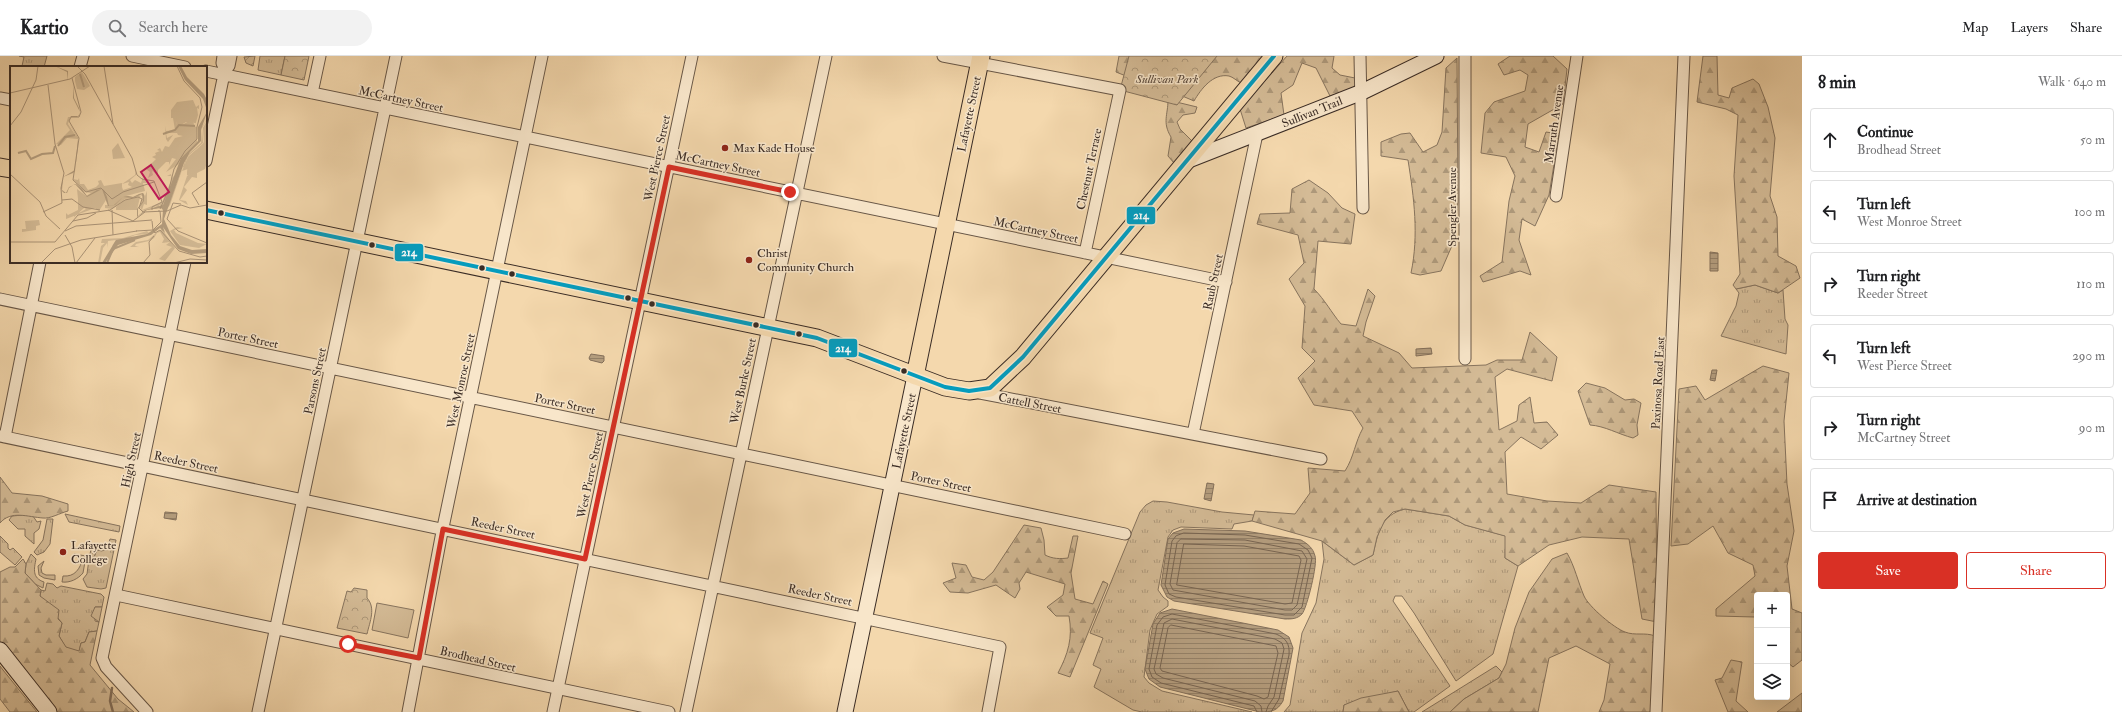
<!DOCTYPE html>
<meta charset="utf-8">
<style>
:root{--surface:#fff;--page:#f2f2f2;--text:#202124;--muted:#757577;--line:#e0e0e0;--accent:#d93025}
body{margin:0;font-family:"IM FELL Double Pica",serif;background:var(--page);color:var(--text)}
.controls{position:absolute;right:12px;bottom:12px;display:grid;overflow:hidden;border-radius:4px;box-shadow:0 4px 16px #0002}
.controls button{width:36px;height:36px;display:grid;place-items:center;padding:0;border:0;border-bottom:1px solid var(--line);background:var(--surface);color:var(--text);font:20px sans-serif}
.stop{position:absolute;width:12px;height:12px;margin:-9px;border:3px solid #d93025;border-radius:50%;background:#fff}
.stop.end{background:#d93025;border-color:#fff;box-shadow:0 1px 4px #0008}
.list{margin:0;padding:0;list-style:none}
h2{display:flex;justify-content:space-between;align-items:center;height:52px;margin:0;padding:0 16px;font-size:17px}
h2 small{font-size:13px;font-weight:400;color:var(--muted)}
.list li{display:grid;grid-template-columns:26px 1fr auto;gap:12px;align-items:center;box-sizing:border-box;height:64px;margin:0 8px 8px;padding:0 8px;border:1px solid var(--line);border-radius:4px}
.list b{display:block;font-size:15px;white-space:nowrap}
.list p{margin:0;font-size:13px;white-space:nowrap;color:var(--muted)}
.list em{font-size:13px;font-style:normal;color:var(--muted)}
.actions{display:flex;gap:8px;padding:12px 16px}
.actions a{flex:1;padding:9px 0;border:1px solid var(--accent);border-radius:4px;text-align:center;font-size:14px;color:var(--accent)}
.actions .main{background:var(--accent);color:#fff}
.icon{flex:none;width:22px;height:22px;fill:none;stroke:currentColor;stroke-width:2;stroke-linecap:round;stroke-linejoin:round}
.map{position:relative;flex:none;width:1802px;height:656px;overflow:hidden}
header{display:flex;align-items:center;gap:24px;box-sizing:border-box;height:56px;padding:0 20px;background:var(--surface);border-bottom:1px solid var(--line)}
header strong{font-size:19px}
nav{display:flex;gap:22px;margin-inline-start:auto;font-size:14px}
.search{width:280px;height:36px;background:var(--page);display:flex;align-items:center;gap:10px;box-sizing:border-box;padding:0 14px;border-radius:22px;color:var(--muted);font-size:15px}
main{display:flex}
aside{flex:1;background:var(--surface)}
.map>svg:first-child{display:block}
.grass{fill:url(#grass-tufts);stroke:#87745e}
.forest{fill:url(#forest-firs);stroke:#87745e}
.park{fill:url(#park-crowns);stroke:#87745e}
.garden{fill:url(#garden-furrows);stroke:#87745e}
.pitch{fill:#d4bb96;stroke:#87745e}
.water{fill:url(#water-rules);stroke:#84705b}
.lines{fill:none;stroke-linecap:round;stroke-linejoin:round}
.shore{stroke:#786552;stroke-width:1}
.stream{stroke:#84705b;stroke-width:2.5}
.street-casing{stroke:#685747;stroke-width:13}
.secondary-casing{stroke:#3a2c25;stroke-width:17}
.primary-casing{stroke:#3a2c25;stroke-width:19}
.street{stroke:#f8e6ca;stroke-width:11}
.secondary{stroke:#f8e6ca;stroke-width:15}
.primary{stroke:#f4d8ad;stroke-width:17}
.bus-1-casing{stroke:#f8e6ca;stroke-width:7}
.bus-1{stroke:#069cbd;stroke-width:4}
.route{stroke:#d93025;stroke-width:5}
.poi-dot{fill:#8f2418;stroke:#f8e6ca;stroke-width:1.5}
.bus-dot{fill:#3a2c25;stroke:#f8e6ca;stroke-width:1.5}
.labels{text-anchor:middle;stroke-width:3;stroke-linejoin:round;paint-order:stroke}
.park-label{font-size:12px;font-style:italic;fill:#59493c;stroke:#f8e6ca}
.street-label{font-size:12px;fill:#3a2c25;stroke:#f8e6ca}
.poi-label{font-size:12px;fill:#3a2c25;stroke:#f8e6ca;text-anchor:start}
.inset-river{fill:none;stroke:#b59e7f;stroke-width:2}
.inset-road{fill:none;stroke:#aa9377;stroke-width:1}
.view{fill:#c2185b;fill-opacity:0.15;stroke:#c2185b;stroke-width:2}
.inset-edge{fill:none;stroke:#3a2c25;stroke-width:2}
.line-badge{stroke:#f8e6ca;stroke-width:1.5}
.badge-label{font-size:11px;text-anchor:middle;font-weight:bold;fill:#fff}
</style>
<header>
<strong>Kartio</strong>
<div class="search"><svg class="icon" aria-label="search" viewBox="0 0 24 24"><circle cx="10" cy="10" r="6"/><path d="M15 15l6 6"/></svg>Search here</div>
<nav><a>Map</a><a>Layers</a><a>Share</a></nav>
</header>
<main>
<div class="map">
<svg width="1802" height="656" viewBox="0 0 1802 656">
<defs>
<pattern id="grass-tufts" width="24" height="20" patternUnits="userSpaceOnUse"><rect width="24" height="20" fill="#d4bb96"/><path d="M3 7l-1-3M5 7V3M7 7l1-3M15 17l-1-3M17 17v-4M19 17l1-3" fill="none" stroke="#ad987a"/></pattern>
<pattern id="forest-firs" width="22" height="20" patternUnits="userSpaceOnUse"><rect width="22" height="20" fill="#d4bb96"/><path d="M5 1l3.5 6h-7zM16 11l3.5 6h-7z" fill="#ad987a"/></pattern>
<pattern id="park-crowns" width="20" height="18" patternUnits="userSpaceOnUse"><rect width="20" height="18" fill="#d4bb96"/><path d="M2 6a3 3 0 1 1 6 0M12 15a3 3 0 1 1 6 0" fill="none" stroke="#ad987a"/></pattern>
<pattern id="garden-furrows" width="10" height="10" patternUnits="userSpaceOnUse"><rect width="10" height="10" fill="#d4bb96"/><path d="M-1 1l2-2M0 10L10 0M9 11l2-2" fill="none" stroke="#ad987a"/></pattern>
<pattern id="water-rules" width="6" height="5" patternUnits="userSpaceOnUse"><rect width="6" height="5" fill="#b59e7f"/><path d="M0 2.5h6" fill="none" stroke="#948168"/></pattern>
</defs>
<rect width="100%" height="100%" fill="#f4d8ad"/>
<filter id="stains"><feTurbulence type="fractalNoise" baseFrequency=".005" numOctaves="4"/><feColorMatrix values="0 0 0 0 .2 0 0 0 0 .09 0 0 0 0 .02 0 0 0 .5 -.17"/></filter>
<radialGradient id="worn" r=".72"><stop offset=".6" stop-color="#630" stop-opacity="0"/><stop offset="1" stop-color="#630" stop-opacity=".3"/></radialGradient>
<!-- grass -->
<path class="grass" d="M19,0h28l-3,11 -22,-1 2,-9z
M260,0h25l-4,19 -23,-5z
M1755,229l23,8 5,-3 2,29 3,6 -2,29 -65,-18 15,-30 3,-13 -3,-4z
M1153,445l14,1 55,10 32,3 -2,6 -18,3 -2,5 -51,-2 -8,3 -5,7 -10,53 5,7 5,4v5l-11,8 -7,16 -6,47 5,6 13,8 90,21h-110l-9,-2 -39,-23 7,-18 -8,-4 10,-27 -13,-5 50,-121 6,-7z
M1405,453l44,7 16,9 41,11 -1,22 13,8 -25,88 -37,27 -42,-68 -12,-17h-7l-2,5 57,85 -36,26h-5l-11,-21 -54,14 -1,7h-59l6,-7 12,-72 14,-30 8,-44 -2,-18 32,24 19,-10c5,-23 8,-40 32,-46z
M65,458l55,12 -1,6 -50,-10z
M23,459l10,1 4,6 4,-1 -2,8 -5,4v11l-9,-8v-7h-7l-9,-9 3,-4z
M47,463h6l-3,25 -6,8 -7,3 -3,-3 9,-12z
M0,480l8,8v4l2,2 3,-2 9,9 -7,8 -15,-13z
M110,483l6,1 -10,48 -5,1 -14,-2 -4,-8 4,-5 2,-15 5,-2 3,-7h10z
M31,498l5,5c-2,10 -4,19 8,23l-1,6 -8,-4 -10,-11 1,-9z
M74,498l12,2 -3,17c-5,6 -13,10 -21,9l1,-6c12,1 17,-7 20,-18l-10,-2z
M44,505l-3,7 1,5 4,2h9v5l-11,-2 -5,-3 -1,-9z
M47,527l6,1 4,4 4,-2 40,8 3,3 -2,10h-7v14l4,1 -2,9 -8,1 -4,10 -4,1 -2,9 -13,-4 -7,-12 3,-13 -22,-27 1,-6 4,1z
M1496,610l6,6 -3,6 -35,21 -14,13h-28z"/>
<!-- forest -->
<path class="forest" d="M1119,0h14l-7,20 -10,-4z
M1193,0h71l-23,27c-4,-2 -8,-6 -12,-7 -16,-3 -28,13 -35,25l-14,-6z
M1287,0h47l-2,12 8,7 15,3 1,10 -26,8 -14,-28 -14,-5 -9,22 -12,8 3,22 -38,13 -6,-19z
M1510,0h43l14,13 -4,35 -35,20 -3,23 14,5 7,-20 13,2 -10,61 -14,31 -13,-7 -3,21 12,35 -11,-4 -37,11 -3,-6 22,-14 7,-61 6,-25 -9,-19 -25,-4 4,-40 9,-11 31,-11 3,-16 -8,-5 -16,5 -6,-11z
M1703,0h14l1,39 11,3 3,-10 21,-9 6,5 9,23 7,31 -5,58 7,21 1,39 18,10 4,12 -22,15 -23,-8 -19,4 -3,-4 7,-11 -6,-98 4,-61 -12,-6 -29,-7z
M1457,2l1,143 -4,40 -13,30 -21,4 -9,-2c8,-38 3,-75 -3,-113l-27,-4v-14l20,-8 9,-1 13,19 14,-7 5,-13 4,-64z
M1168,44l29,7 -2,6 -12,2 -6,7 3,7 12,12 -18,22 -6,-7 3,-19c-9,-15 -3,-22 -3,-37z
M1309,124l19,13 14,15 13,6 -4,30 -33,-3 -4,48c11,11 17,23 27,35l15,2 12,-37 7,7 -9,26 -3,14 36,17 13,15 74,-3 11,-5h25l8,-28 27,25 -5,24 -45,-12 -12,8 4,53 18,-9 2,-16 11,-8 4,26 13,-1 11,13 -17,14 -20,-12 -16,15 2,42 40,7 34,2 28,-18 47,7 1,130 -15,-3 -13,-80 -47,-2 -33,8 -31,21 -13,-8v-22l-40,-11 -16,-9 -44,-7 -12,3 -8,8 -8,17 -4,18 -19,10 -32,-24 -70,-20 3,-10 40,3 15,-21 -2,-25 37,3c9,-14 10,-29 18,-43l-11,-17 -38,-6 -16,-27 17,-17 -13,-13 3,-42 -16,-27 15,-16 -6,-28 -41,-11 3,-10 30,-1 2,-24z
M1763,310l26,7 -5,48 3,63 7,47 -7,35 5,43 10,4v47l-9,7 -6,-5v-67h-30v27l-2,-5 -39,-1v-7l39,-33 -2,-11 -25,-12 -15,-27 -25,18 -17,2 8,-157 17,-3 9,14z
M1586,327l19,5 20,12 9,-1 7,4 -4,22 1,10 -5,3c-15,-4 -28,-12 -43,-13l-12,-34z
M0,421l12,16 30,3 26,8v7c-8,2 -18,8 -25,7 -15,-1 -32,-8 -43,5z
M1024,469l17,3 3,12 1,15c8,4 15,4 23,3l5,-22h5l-7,37 4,26 18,5 10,-23 5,3 -38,93 -12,-4c10,-19 15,-35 11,-57h-13l-9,-9 16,-12 2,-11 -39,-12 -7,11 1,6 -5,9 -19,-13 -28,8 -18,-1 -7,-9 13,-5 -4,-15 14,2 6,12 12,3 9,-8z
M1567,497c8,14 11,29 17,43 5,11 30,32 41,36 10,4 20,0 30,4l-3,76h-53l5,-12 6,-36 -34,-18 -27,12 -11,54h-88l14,-13 35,-21 7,-14 9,-36 14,-36 23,-33z
M23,503l3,5 -1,9 16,17 -1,6 19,14 -1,9 4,4 -3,13 7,11 13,4 2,-8 4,-1 4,-10 8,-1 -7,34 28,34 16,13h-78l-56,-67v-73l10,-5h5z
M95,551h7l-3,15 -8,-6z
M1731,604l11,2 -6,39 12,11h-20l-13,-32 7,-2z
M0,610l3,4 34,42h-27l-10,-13z
M1398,635l11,21h-66l1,-7 17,-7z
M1802,637v19h-25z"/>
<!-- park -->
<path class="park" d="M285,0h24l-5,24 -23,-5z
M1129,0h88l-40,49 -57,-15z
M354,532l13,2v8c9,10 3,23 0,36l-30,-6 10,-37 4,1z"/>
<!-- garden -->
<path class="garden" d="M255,0l-2,10 -7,-3 -2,-6z
M92,488l16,3 -6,4 -5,-1 -3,7 -5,2z"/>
<!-- pitch -->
<path class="pitch" d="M377,547l37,7 -6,28 -36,-8z"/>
<!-- water -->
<path class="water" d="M1710,196l8,1v18h-8z
M1431,292l1,6 -16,2v-7z
M591,298l13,2v5l-2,2 -12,-3 -1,-2z
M1712,314h5l-2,11 -5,-1z
M1207,427l7,1 -3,17 -7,-2z
M165,456l12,1 -1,7 -12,-2z
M1184,473l61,2 56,9c7,4 12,8 14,16 3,7 -8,52 -13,58 -5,5 -10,5 -17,5l-111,-18 -7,-4 -6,-12 7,-46 5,-6z
M1172,553l106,21 11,7 4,11 -10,53c-6,10 -11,11 -23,11l-100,-25 -11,-8 -4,-10 8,-45 7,-11z"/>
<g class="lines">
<!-- shore -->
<path class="shore" d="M1184,477l61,2 54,9 9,6 4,8 -10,49 -8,8h-9l-109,-18 -7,-3 -4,-9 7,-44 4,-5z
M1181,483l64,1 57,11 5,8 -10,46 -5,5h-7l-112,-20 -3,-6 7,-41z
M1184,488l60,2 55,10 2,4 -9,43 -7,1 -108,-19z
M1171,569l105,21 2,7 -10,44 -4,2 -7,-3 -95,-25 -2,-3 8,-40z
M1257,656l-3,-6 -93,-23 -9,-6 -3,-8 8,-44 6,-8 9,-3 104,20c10,4 14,10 13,21l-10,44 -8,13
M1262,656l-1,-6 -6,-5 -92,-23 -7,-4 -2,-5 10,-46 8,-4 103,20 7,4 2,6 -10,48 -6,9 -2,6"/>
<!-- stream -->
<path class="stream" d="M112,632l-2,13 3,11"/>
<!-- street casing -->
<g class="street-casing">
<path id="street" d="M132,0l53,11
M943,0l177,34 -35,163
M1360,0l3,152
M1465,0v303
M80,11l3,-11
M225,13l4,-3 2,-10
M206,15l1020,211
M312,37l8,-37
M0,42l11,2
M206,105l19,-92 -3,-6 1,-7
M1556,140l21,-140
M0,243l1125,235
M980,337l341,66
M1193,378l64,-300
M0,380l1000,211 -12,65
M5,381l35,-175
M116,539l553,117
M147,656l-41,-45 -4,-9 83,-396
M258,656l138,-656
M408,656l33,-175 101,-481
M553,656l139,-656
M686,656l140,-656
M1656,656l28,-656"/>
</g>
<!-- secondary casing -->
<g class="secondary-casing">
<path id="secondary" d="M1186,105l176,-69 74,-36
M0,594l49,62
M845,656l70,-336"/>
</g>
<!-- primary casing -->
<g class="primary-casing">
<path id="primary" d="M0,111l11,2
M206,154l611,128 128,49 24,4 21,-3 33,-31 251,-301
M915,320l66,-320"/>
</g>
<!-- street -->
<use href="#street" class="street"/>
<!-- secondary -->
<use href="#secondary" class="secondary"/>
<!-- primary -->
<use href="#primary" class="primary"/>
<!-- bus-1 casing -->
<g class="bus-1-casing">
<path id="bus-1" d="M206,154l611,128 128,49 24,4 21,-3 33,-31 251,-301"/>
</g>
<!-- bus-1 -->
<use href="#bus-1" class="bus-1"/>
</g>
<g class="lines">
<!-- route -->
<path class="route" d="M348,588l71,14 24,-129 142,30 84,-392 121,25"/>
</g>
<!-- markers -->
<g class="poi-dot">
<circle cx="725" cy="92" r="4"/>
<circle cx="749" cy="204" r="4"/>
<circle cx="63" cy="496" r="4"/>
</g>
<g class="bus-dot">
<circle cx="221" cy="157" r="3.5"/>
<circle cx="372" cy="189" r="3.5"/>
<circle cx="482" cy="212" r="3.5"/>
<circle cx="512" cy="218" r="3.5"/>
<circle cx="628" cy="242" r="3.5"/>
<circle cx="652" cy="248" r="3.5"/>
<circle cx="756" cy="269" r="3.5"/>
<circle cx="799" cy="278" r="3.5"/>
<circle cx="904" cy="315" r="3.5"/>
</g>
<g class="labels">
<!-- park labels -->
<g class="park-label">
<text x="1167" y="27">Sullivan Park</text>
</g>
<!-- street labels -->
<g class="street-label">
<text transform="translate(401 43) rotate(12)" y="4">McCartney Street</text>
<text transform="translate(1312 56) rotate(-22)" y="4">Sullivan Trail</text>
<text transform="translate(969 58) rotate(-78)" y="4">Lafayette Street</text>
<text transform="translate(1554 68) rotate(-82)" y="4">Marruth Avenue</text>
<text transform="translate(657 102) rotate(-78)" y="4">West Pierce Street</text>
<text transform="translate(718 108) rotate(12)" y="4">McCartney Street</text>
<text transform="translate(1089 113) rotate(-78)" y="4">Chestnut Terrace</text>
<text transform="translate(1452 151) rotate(-90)" y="4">Spengler Avenue</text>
<text transform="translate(1036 174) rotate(12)" y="4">McCartney Street</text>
<text transform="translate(1213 226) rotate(-78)" y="4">Raub Street</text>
<text transform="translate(248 282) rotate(12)" y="4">Porter Street</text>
<text transform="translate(315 325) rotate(-78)" y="4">Parsons Street</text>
<text transform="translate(461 325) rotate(-78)" y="4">West Monroe Street</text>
<text transform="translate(743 325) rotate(-78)" y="4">West Burke Street</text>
<text transform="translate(1658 327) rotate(-87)" y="4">Paxinosa Road East</text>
<text transform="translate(1030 347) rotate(11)" y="4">Cattell Street</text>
<text transform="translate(565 348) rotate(12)" y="4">Porter Street</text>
<text transform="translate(904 375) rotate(-78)" y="4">Lafayette Street</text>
<text transform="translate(131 404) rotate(-78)" y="4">High Street</text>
<text transform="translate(186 406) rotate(12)" y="4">Reeder Street</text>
<text transform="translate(590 419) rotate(-78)" y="4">West Pierce Street</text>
<text transform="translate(941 426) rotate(12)" y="4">Porter Street</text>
<text transform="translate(503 472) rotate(12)" y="4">Reeder Street</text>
<text transform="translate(820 539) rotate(12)" y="4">Reeder Street</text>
<text transform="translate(478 603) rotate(13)" y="4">Brodhead Street</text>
</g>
<!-- poi labels -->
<g class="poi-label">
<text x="733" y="96">Max Kade House</text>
<text x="757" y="201">Christ<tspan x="757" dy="14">Community Church</tspan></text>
<text x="71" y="493">Lafayette<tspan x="71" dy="14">College</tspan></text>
</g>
</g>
<!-- overview -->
<g transform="translate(10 10)">
<rect width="197" height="197" fill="#f4d8ad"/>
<path d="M72,6l8,14 -6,4 -7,-1 -2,-8v-4zM183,34l3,7 3,-2v4l-2,-1 1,7 -3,11 1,-3 -10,-1 -8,5 -3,-9h-4v-8l6,-8zM167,161l6,1 -9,2 2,3 22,10 9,1 -8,4 -19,-3 -10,-14z" fill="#d4bb96"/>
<path d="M166,50v9l1,-8 2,7 -3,4 19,-10 -2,4 2,4h-3l5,1v15l-16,16 -2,6 -13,8 10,-13 -4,-1 -3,7v-3h-3l-8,8v5l-6,-4 1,4 -5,3 2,-6 -4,-3 10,-10 -4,-2 4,-2 -1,-2 5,-2 -3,-1 3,-2 2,4 3,-6 4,1 6,-9 8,-2 -5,-1 -1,-2h8h-19l1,5 6,-3 -5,7 -2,-3 -1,-13 1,5 9,-1 -2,-12zM58,51h2l-2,7 10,15 -11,-1 -6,7 -5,-1 14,-14 -4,-6zM197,53l-5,9 1,15 -15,13 -3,8 1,5 -3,-2 -13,38 -4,5 20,-51 -3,3v-3l18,-16 1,-16zM197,55v41l-2,7 -8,4v5l-5,-1 -8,10 3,3 -7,10 6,1 2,4 -9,-5 8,-24h2l-2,-1 1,-18 16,-14 -1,-15zM125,103l1,6 5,2 -5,-2 -6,5 2,3 3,-3 6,3 2,-6v2l6,1 -3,2h2v1h-5l2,8 -19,5 7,1 10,-4 2,3 2,-5v14l-3,-1 -2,6 20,-8 9,-21v-5h-4l4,-2 1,4 3,-3 -7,19v7l-4,7 2,-9 -4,8 -3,-2v2l-4,2h-2l4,-3 -15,5 -2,-4 3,-11 -4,-1 2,2 -16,2 -13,10 -7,-1v-3h3l-2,-5 -7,11 -4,-3 -29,11v-6l2,2 14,-7 -3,5 7,-4 -3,-2 6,-1v-6l-7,4v3l-3,-3 5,-3 -6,-2 -1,-10 9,7 5,-3 -6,-1 -12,-13 5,1 1,-2 1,6h4l4,6 8,-3 3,-3 -1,-3 3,-1 3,6 18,-3v4l-8,1 8,-1 1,3 9,-3 -4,-2 1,-3 -7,2 13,-9zM152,163l13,19 -10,13 -6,-2 13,-12 -6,-2 4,-3 -8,1 2,-4 -4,-7 -3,1 -3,5 -5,3 -13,3 -1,2 4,1h-9l6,-5 12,-2 8,-7zM144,164l-2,2 -5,2 -12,1 -23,11 4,-6 -8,1 -1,7v-5l-4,5 -3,15h-2l3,-17 4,-3h-4l1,-4 21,-1 24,-7 2,2z" fill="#d4bb96"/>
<path d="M130,131l-3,13h-21v-3l8,-7zM29,154l1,5 -4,1v4l-14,2v-3h4l-1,-8z" fill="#d4bb96"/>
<path d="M197,69v11l-10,11 -2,9 5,3 -13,10 2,-3 -2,-1 1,-6 -6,2 6,-14 15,-13zM108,77l7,15 -12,1 -1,-9zM82,131l-1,10 -7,1 -10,9v-3l-4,1 8,-4v-13z" fill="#d4bb96"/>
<path d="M45,0l13,5v10l6,4v13l5,10 1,4 -1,3 -2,2h-7l-2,4 10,17v8l-3,25 -2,2 -10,4 -1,13 4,3 3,-6 7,-3 6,5 5,7 10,-6 5,-1 2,1 3,7 2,9 6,-1 8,-8 5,-1 5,1 6,-3 4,-1 1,2v6l-2,3 -4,5v7l7,-6 18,-5 18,-47 17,-17v-14l9,-15 -6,18v11l-11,11 -6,11 -20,56 7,16 9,11 12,4 15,-1v4l-16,1 -13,-5 -15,-22 2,6 -5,-5 -9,7 -33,10 -13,18h-3l14,-23 31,-6 15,-10 1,-14 -2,-2 -14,2 -10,7v-8l6,-8 -1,-7 -9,4 -10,-1 -9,8 -6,1 -6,-17 -15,8 -12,-13 -6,4 -2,5h-3l-2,-2 -1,-3 2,-11 12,-7 3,-31 -10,-18 3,-5h8l1,-4 -7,-14 1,-13 -6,-4 -1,-9zM168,0h3l6,11 17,17 3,6v10l-4,-11 -18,-19z" fill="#b59e7f"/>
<path class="inset-river" d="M70,8l4,13M153,68l12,-4 4,-5 16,1M48,80l7,-9 10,-2M8,87l8,-2 5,8 11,-5 11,-1 2,-7M97,197l6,-14 22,-9"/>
<path class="inset-road" d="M67,0l8,8 33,59 14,25 5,17 5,4 12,2 8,21 -10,5v3M94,0l9,58M62,12l9,34 -2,5h-8l-2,4 10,17 -6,42 13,12 15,-4 11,11M0,27l60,-14 20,-13M0,60l11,-14 15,-32 2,-14M0,108l30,28 6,14 14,13M102,133l11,-7 31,-10M52,134l10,-1 11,8 17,3M189,139l-7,-12 15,-11M150,143l9,-20 5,-20 11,-18 12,-12v-12l5,-20 -2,-9 -16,-17 -7,-15M98,144l25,11M102,144l1,25M148,145h2l1,11 -8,8 2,3 5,-3 19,21 21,6 7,-1M33,146l19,-9 -1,-15 3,-15 -9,-29 -7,-59M157,153l11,12 29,12M157,153l6,-16 8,1M63,155l14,-3 9,-5M123,155l12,-9M55,165l11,-5 76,-6M126,165l17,-1 -1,-9M55,169l7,12 3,16M0,176h45l23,-27 32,-5 15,-10 13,-3 4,2 -3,9 4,4 24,-1 14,-6 9,3 17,-3M31,197l14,-14 26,-9 56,-9M66,197l19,-25M133,197l7,-8 -1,-13 5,-6M164,197l16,-4 17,1"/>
<path class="view" d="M141,99l18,27 -10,7 -18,-27z"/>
<rect width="197" height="197" class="inset-edge"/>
</g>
<g class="line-badge">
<rect x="1126" y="150" width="30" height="19" rx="4" fill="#069cbd"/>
<rect x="394" y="187" width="30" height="19" rx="4" fill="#069cbd"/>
<rect x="828" y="282" width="30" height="20" rx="4" fill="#069cbd"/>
</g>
<g class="badge-label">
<text x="1141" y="163">214</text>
<text x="409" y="200">214</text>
<text x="843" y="296">214</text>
</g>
<rect width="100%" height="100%" filter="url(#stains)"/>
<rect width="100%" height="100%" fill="url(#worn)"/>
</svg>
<div class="controls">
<button>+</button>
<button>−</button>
<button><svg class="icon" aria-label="layers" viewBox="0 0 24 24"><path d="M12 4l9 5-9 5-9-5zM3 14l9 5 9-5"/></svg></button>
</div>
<div class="stop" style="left:348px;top:588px"></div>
<div class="stop end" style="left:790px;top:136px"></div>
</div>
<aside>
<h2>8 min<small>Walk · 640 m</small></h2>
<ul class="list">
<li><svg class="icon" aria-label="ahead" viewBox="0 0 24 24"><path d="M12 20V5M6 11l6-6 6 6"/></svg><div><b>Continue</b><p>Brodhead Street</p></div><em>50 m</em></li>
<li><svg class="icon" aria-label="left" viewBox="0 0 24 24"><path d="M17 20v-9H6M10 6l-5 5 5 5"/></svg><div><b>Turn left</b><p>West Monroe Street</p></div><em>100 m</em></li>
<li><svg class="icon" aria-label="right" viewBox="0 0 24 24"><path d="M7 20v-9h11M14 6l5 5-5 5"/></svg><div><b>Turn right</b><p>Reeder Street</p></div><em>110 m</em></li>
<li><svg class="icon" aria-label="left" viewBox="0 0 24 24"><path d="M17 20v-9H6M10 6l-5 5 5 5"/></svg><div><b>Turn left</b><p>West Pierce Street</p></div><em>290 m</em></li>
<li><svg class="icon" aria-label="right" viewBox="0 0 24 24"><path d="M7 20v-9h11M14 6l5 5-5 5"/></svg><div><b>Turn right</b><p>McCartney Street</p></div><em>90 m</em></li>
<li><svg class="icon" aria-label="arrive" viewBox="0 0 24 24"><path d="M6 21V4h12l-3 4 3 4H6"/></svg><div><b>Arrive at destination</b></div></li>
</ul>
<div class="actions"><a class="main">Save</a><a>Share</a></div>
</aside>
</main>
